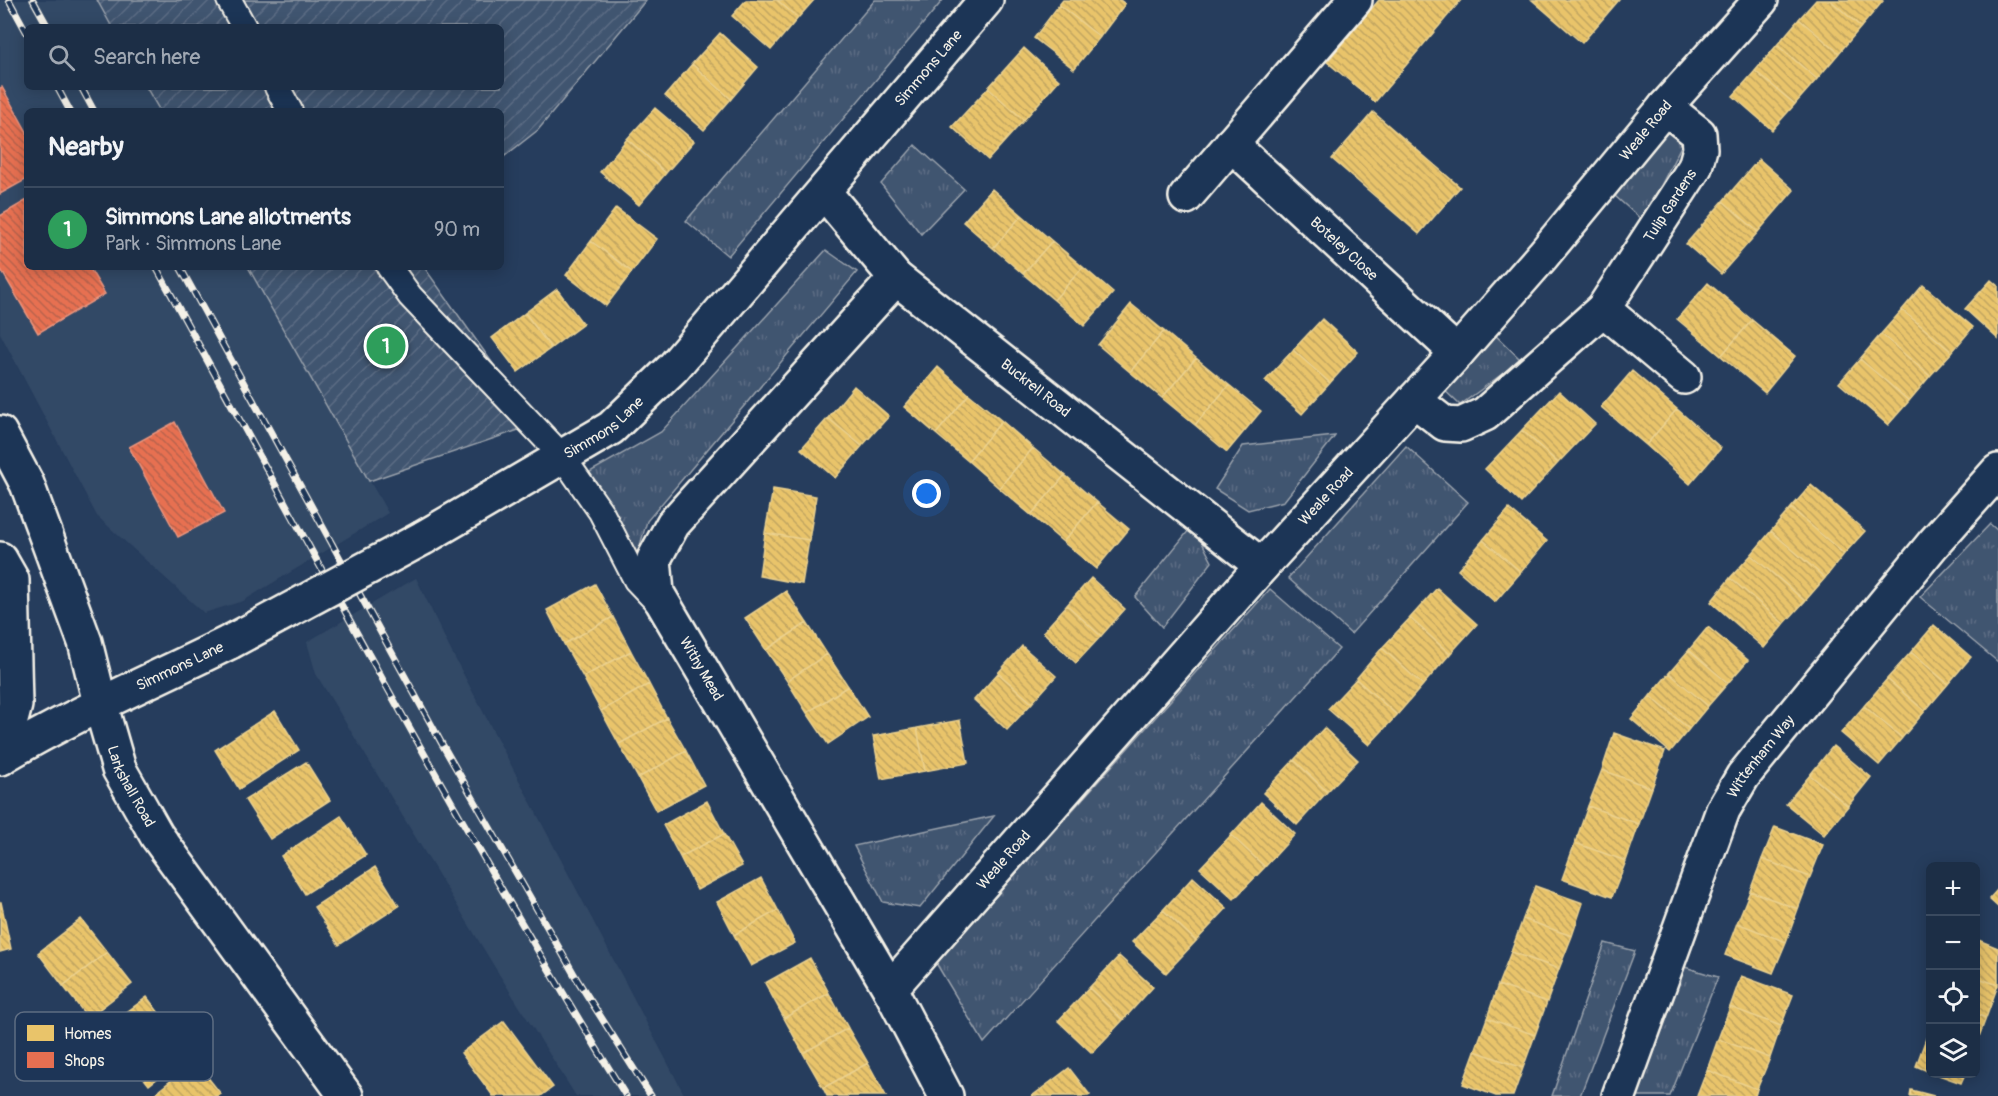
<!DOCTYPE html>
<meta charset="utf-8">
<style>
:root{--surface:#1c2e46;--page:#293a51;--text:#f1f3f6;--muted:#a0a8b3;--line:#3a4a5f;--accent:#d6ab8b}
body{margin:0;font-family:Pangolin,sans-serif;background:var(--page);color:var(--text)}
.controls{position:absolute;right:18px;bottom:18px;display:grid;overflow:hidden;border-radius:9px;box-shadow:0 3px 15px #0003}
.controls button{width:54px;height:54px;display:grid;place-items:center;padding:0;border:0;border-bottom:2px solid var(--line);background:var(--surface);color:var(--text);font:30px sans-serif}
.you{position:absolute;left:927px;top:494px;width:21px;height:21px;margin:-15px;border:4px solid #fff;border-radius:50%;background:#1a73e8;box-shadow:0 0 0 9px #1a73e833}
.badge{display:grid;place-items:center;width:39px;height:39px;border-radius:50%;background:var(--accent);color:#fff;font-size:20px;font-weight:700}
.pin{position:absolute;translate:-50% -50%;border:3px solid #fff;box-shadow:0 2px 6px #0006}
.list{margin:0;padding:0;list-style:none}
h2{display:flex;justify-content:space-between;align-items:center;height:78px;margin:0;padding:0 24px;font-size:26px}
h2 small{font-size:20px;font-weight:400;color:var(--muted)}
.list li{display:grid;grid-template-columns:39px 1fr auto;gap:18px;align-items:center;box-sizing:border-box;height:84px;padding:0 24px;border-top:2px solid var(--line)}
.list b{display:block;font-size:22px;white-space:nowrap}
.list p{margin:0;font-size:20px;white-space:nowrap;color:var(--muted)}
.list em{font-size:20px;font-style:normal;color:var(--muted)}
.icon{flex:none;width:33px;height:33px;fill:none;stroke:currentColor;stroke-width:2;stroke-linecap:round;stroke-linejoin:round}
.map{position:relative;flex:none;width:1998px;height:1096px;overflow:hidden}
.search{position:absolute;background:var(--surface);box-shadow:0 3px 15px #0003;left:24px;top:24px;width:480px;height:66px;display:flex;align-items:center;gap:15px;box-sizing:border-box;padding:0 21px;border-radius:9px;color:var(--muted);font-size:22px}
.panel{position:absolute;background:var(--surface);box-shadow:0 3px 15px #0003;left:24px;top:108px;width:480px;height:162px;border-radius:9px}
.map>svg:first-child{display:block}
.built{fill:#334966}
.grass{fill:url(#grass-tufts);stroke:#9aa2ac;stroke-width:1.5}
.garden{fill:url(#garden-furrows);stroke:#9aa2ac;stroke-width:1.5}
.homes{fill:url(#homes-back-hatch);stroke:#ecd290;stroke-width:1.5}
.shops{fill:url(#shops-back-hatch);stroke:#eb967e;stroke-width:1.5}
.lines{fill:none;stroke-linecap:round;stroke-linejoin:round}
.service-casing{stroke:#f4f1e8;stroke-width:28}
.minor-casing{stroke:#f4f1e8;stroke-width:38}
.secondary-casing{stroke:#f4f1e8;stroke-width:38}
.service{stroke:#1d3557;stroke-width:24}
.minor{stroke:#1d3557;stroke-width:33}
.secondary{stroke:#1d3557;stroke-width:33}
.rail-casing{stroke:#f4f1e8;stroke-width:7}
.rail{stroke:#1d3557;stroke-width:4.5;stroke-dasharray:14;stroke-linecap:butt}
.minor-bridge-casing{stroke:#f4f1e8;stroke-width:38;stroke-linecap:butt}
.minor-bridge{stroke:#1d3557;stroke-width:33}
.labels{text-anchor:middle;stroke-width:6;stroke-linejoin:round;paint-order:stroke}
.street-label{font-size:15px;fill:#f4f1e8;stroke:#1d3557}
.key{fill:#1d3557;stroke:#5e6d82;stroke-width:1.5}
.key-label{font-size:16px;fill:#f4f1e8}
</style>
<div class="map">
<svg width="1998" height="1096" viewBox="0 0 1998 1096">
<defs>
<pattern id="grass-tufts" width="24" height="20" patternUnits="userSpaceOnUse" patternTransform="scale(1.5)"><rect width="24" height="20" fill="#40546f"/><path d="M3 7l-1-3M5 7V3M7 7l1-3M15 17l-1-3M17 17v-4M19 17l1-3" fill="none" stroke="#5c6d84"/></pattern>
<pattern id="garden-furrows" width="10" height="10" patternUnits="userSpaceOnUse" patternTransform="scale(1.5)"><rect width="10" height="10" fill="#40546f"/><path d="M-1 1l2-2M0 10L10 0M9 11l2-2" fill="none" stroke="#5c6d84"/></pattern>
<pattern id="homes-back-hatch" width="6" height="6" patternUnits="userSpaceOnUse" patternTransform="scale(1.5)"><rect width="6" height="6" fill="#e9c46a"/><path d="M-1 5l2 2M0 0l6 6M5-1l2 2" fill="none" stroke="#c1a561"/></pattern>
<pattern id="shops-back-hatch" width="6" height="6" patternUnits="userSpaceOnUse" patternTransform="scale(1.5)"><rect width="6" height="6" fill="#e76f51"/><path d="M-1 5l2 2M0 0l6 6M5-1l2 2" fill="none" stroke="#b8634e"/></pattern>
</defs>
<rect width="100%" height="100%" fill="#263d5d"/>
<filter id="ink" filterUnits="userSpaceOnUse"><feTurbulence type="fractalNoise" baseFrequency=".0167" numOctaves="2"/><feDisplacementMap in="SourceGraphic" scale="12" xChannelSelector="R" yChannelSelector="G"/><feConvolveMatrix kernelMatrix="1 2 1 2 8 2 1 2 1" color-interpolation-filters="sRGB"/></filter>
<g filter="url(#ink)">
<!-- built -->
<path class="built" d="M0,0h97l15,27h-85v60h119l14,24h-133v156h221l140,246 -145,88 -39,12 -107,-97 -97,-183z
M416,578l33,69 236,449h-109l-77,-122 -183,-300 -9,-32z"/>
<!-- grass -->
<path class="grass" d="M875,0h68l-215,256 -42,-35z
M1663,119l19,25 -39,77 -37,-33z
M915,145l49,44 -43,45 -40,-50z
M826,250l31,22 -210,249 -13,45 -46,-93 73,-41z
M1490,330l31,30 -61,45 -20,-19z
M1335,436l-51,65 -36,9 -33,-21 28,-43z
M1406,446l62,56 -117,132 -63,-56z
M1990,524l8,7v131l-78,-65z
M1193,525l19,37 -50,65 -27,-30z
M1270,589l69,60 -355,394 -48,-80z
M994,816l-74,92 -37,-6 -29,-56z
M1605,943l30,8 -55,145h-28z
M1678,965l40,12 -48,119h-40z"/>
<!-- garden -->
<path class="garden" d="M97,0h549l-108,130 -37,29v-48h-341l-14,-24h355v-60h-389z
M248,267h176l112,157 -167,57z"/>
<!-- homes -->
<path class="homes" d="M746,0h31l21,18 -27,32 -39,-34z
M777,0h37l-16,18z
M1063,0h57l5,4 -25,33 -41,-32z
M1379,0h82l-86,102 -48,-40z
M1532,0h87l-37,43z
M1816,0h14l31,27 -22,26 -40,-34z
M1830,0h52l1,1 -22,26z
M1059,5l41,32 -26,32 -40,-31z
M1799,19l40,34 -22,26 -40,-34z
M720,33l38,34 -27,32 -39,-35z
M1777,45l40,34 -22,25 -40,-33z
M1024,48l35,32 -35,40 -36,-32z
M692,64l39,35 -27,31 -39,-34z
M1755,71l40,33 -23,26 -39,-34z
M988,88l36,32 -36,40 -36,-33z
M655,108l39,33 -28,32 -39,-34z
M1373,112l87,75 -41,47 -87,-75z
M627,139l39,34 -27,32 -39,-33z
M1759,159l35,31 -36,42 -35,-31z
M992,189l30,26 -29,33 -30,-26z
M1723,201l35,31 -37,42 -35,-30z
M616,208l41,31 -25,33 -41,-31z
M1022,215l30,26 -29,33 -30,-26z
M591,241l41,31 -26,34 -40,-31z
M1052,241l31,26 -29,33 -31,-26z
M1083,267l30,26 -29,33 -30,-26z
M1991,280l7,6v53l-33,-30z
M1708,283l44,37 -31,36 -44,-37z
M1923,285l50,42 -21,25 -50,-42z
M557,289l26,35 -32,24 -26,-35z
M1131,304l33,27 -34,41 -32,-27z
M1902,310l50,42 -22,24 -49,-42z
M525,313l26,35 -33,24 -26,-34z
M1322,319l36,33 -28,31 -37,-33z
M1752,320l43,36 -30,37 -44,-37z
M1164,331l32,27 -34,40 -32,-26z
M1881,334l49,42 -21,25 -49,-42z
M1293,350l37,33 -28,31 -37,-33z
M1196,358l33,27 -34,40 -33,-27z
M1860,359l49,42 -21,24 -49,-42z
M938,367l31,27 -33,40 -32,-27z
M1632,371l45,38 -31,36 -45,-38z
M1229,385l32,26 -34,41 -32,-27z
M854,386l35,30 -27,30 -34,-28z
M1559,391l36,33 -37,39 -36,-33z
M969,394l33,27 -34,40 -32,-27z
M1677,409l44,39 -31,36 -44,-39z
M828,418l34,28 -27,32 -34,-29z
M1002,421l31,27 -34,40 -31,-27z
M1522,430l36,33 -37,40 -36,-34z
M1033,448l32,27 -34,40 -32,-27z
M1065,475l32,27 -34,40 -32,-27z
M1811,485l54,46 -21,23 -53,-46z
M773,489l43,7 -7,44 -44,-7z
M1097,502l32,27 -33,40 -33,-27z
M1791,508l53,46 -19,24 -54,-47z
M1509,509l38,32 -26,31 -38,-32z
M1771,531l54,47 -20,23 -54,-46z
M765,533l44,7 -7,44 -43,-8z
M1483,540l38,32 -26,30 -37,-32z
M1751,555l54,46 -21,23 -54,-46z
M1091,578l34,31 -24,27 -34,-31z
M1730,578l54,46 -20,24 -53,-46z
M595,584l18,33 -49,27 -17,-34z
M1437,588l40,36 -27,30 -40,-36z
M786,591l21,32 -41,27 -21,-32z
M1067,605l34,31 -25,27 -33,-31z
M613,617l18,34 -48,26 -19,-33z
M1410,618l40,36 -27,31 -41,-37z
M807,623l20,31 -40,27 -21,-31z
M1934,625l37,32 -23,27 -37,-32z
M1708,627l40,33 -20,23 -39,-33z
M1022,646l34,30 -24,27 -34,-30z
M1382,648l41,37 -26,30 -41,-36z
M1689,650l39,33 -20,23 -39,-33z
M631,651l18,33 -48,27 -18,-34z
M1911,652l37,32 -23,27 -38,-32z
M827,654l21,32 -41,27 -20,-32z
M998,673l34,30 -25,27 -33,-30z
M1669,673l39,33 -19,23 -39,-33z
M1356,679l41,36 -28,30 -41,-36z
M1887,679l38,32 -23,27 -38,-32z
M649,684l18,34 -48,26 -18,-33z
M848,686l20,31 -40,27 -21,-31z
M1650,696l39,33 -19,23 -39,-33z
M1864,706l38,32 -23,27 -38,-32z
M275,711l24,39 -60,39 -24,-39z
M667,718l19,33 -48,27 -19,-34z
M960,720l8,43 -43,8 -8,-43z
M917,728l8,43 -44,8 -8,-43z
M1324,728l34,32 -31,32 -33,-32z
M1614,733l51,18 -13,37 -50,-18z
M1833,746l38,31 -23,29 -38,-31z
M686,751l18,34 -48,26 -18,-33z
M1294,760l33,32 -30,33 -34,-32z
M306,762l24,38 -60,39 -25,-39z
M1602,770l50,18 -13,36 -51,-18z
M1810,775l38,31 -24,29 -38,-31z
M707,801l17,33 -44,23 -17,-32z
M1261,802l34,32 -30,33 -34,-32z
M1588,806l51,18 -13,37 -51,-18z
M341,816l25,39 -61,39 -24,-38z
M1775,827l48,18 -13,32 -48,-18z
M724,834l18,32 -45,24 -17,-33z
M1231,835l34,32 -31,32 -34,-31z
M1575,843l51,18 -14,36 -50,-18z
M1762,859l48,18 -12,32 -48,-18z
M375,867l24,39 -60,39 -25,-38z
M1193,877l34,31 -31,33 -33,-31z
M761,878l17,32 -44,25 -17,-33z
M1535,886l48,17 -11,33 -49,-17z
M1998,889v18l-9,-8z
M1750,891l48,18 -12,33 -49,-19z
M1,902l10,47 -11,3v-50z
M778,910l17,33 -44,23 -17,-31z
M1163,910l33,31 -30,32 -34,-31z
M81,919l26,33 -44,34 -25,-33z
M1523,919l49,17 -13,33 -48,-17z
M1737,923l49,19 -13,31 -48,-18z
M1976,939l22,9v37l-22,-8z
M107,952l25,32 -44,34 -25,-32z
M1511,952l48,17 -12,33 -49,-17z
M1119,956l34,31 -30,33 -34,-32z
M810,958l19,35 -45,25 -19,-35z
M1741,976l52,19 -12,31 -51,-19z
M1976,977l22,8 -12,33 -10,-4z
M1498,985l49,17 -12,33 -48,-17z
M1089,988l34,32 -31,33 -34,-32z
M829,993l19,35 -45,25 -19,-35z
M147,997l21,28 -41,32 -22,-29z
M1730,1007l51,19 -11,32 -52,-19z
M1976,1014l10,4 -10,27z
M1487,1018l48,17 -12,33 -48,-17z
M504,1021l49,66 -12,9h-48l-32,-43z
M168,1025l22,28 -41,32 -22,-28z
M848,1028l20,35 -45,25 -20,-35z
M1928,1033l2,1v38l-14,-6z
M1718,1039l52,19 -13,31 -50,-19z
M1475,1051l48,17 -10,28h-17l-33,-12z
M195,1061l26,33 -3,2h-66z
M868,1063l18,33h-59l-4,-8z
M1069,1068l21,27 -2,1h-56z
M1707,1070l50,19 -2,7h-58z
M1936,1074h29l-4,9z
M1911,1090l23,6h-24z"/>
<!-- shops -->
<path class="shops" d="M2,87l25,45v47l-27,15v-106z
M27,200v67h62l16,27 -67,39 -38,-65v-52z
M175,422l49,91 -46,24 -49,-90z"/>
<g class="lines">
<!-- service casing -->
<g class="service-casing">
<path id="service" d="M229,0l15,27
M277,87l13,24
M389,267l21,29 152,160 39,56 35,68 21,22h4"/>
</g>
<!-- minor casing -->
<g class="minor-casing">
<g id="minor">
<path id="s1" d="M1231,144l226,209"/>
<path id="s2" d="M824,192l72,86 366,288"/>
<path d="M1186,197l169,-197"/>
<path id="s3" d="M896,278l-223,246 -19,35 3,34 233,396 56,107"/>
<path d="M1603,309l81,68"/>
<path id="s4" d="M1414,400l31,24 16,1 24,-11 118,-105 92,-142 5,-18 -1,-15 -34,-27"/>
<path id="s5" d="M423,538l188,-110 62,-60 313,-368"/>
<path d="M0,559l12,21 3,125 -14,53"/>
<path id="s6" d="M0,758c74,-44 153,-78 230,-116"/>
<path id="s7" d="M890,989l372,-423 195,-213 86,-98 122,-148 96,-107"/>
<path id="s8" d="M1619,1096l104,-286 20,-34 190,-232 65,-73"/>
</g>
</g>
<!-- secondary casing -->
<g class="secondary-casing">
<g id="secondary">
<path id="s9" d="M0,433l27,51 58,158 15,61 19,66 38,67 189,260"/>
</g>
</g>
<!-- service -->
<use href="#service" class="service"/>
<!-- minor -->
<use href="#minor" class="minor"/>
<!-- secondary -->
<use href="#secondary" class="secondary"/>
<!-- rail casing -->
<g class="rail-casing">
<path id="rail" d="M9,0l18,33
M33,0l15,27
M57,87l13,24
M81,87l13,24
M156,267c153,278 302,559 470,829
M180,267l262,477 136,237 73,115"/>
</g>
<!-- rail -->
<use href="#rail" class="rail"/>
<!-- minor-bridge casing -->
<g class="minor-bridge-casing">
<path id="minor-bridge" d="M230,642l193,-104"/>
</g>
<!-- minor-bridge -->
<use href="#minor-bridge" class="minor-bridge"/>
</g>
</g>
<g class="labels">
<!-- street labels -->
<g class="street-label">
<text dy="5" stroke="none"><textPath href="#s5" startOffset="698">Simmons Lane</textPath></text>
<text dy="5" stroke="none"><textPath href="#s7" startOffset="1144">Weale Road</textPath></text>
<text dy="5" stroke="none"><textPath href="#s4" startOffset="363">Tulip Gardens</textPath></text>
<text dy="5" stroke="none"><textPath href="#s1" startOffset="154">Boteley Close</textPath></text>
<text dy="5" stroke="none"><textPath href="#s2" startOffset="290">Buckrell Road</textPath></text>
<text dy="5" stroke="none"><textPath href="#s5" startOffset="212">Simmons Lane</textPath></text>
<text dy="5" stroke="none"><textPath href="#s7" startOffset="658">Weale Road</textPath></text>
<text dy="5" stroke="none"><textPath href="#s6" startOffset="202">Simmons Lane</textPath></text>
<text dy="5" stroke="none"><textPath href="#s3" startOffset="494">Withy Mead</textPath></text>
<text dy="5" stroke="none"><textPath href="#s8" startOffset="370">Wittenham Way</textPath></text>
<text dy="5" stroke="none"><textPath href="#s9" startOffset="378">Larkshall Road</textPath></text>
<text dy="5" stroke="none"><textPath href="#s7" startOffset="172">Weale Road</textPath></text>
</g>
</g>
<!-- legend -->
<rect x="15" y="1012" width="198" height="69" rx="9" class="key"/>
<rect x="27" y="1025" width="27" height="16" fill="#e9c46a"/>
<rect x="27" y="1052" width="27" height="16" fill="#e76f51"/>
<g class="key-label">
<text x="64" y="1039">Homes</text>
<text x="64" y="1066">Shops</text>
</g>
</svg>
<div class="controls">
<button>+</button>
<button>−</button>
<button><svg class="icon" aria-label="locate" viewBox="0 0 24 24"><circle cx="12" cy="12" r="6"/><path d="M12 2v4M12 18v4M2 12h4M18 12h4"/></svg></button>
<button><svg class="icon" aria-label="layers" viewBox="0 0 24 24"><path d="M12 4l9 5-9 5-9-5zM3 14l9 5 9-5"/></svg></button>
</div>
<div class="you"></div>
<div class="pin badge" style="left:386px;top:346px;background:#2e9e5b">1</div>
<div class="search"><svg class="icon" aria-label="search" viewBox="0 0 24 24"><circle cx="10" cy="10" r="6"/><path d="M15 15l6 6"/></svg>Search here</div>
<section class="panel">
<h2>Nearby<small></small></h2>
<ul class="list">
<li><span class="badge" style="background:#2e9e5b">1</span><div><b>Simmons Lane allotments</b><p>Park · Simmons Lane</p></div><em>90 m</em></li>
</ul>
</section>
</div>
